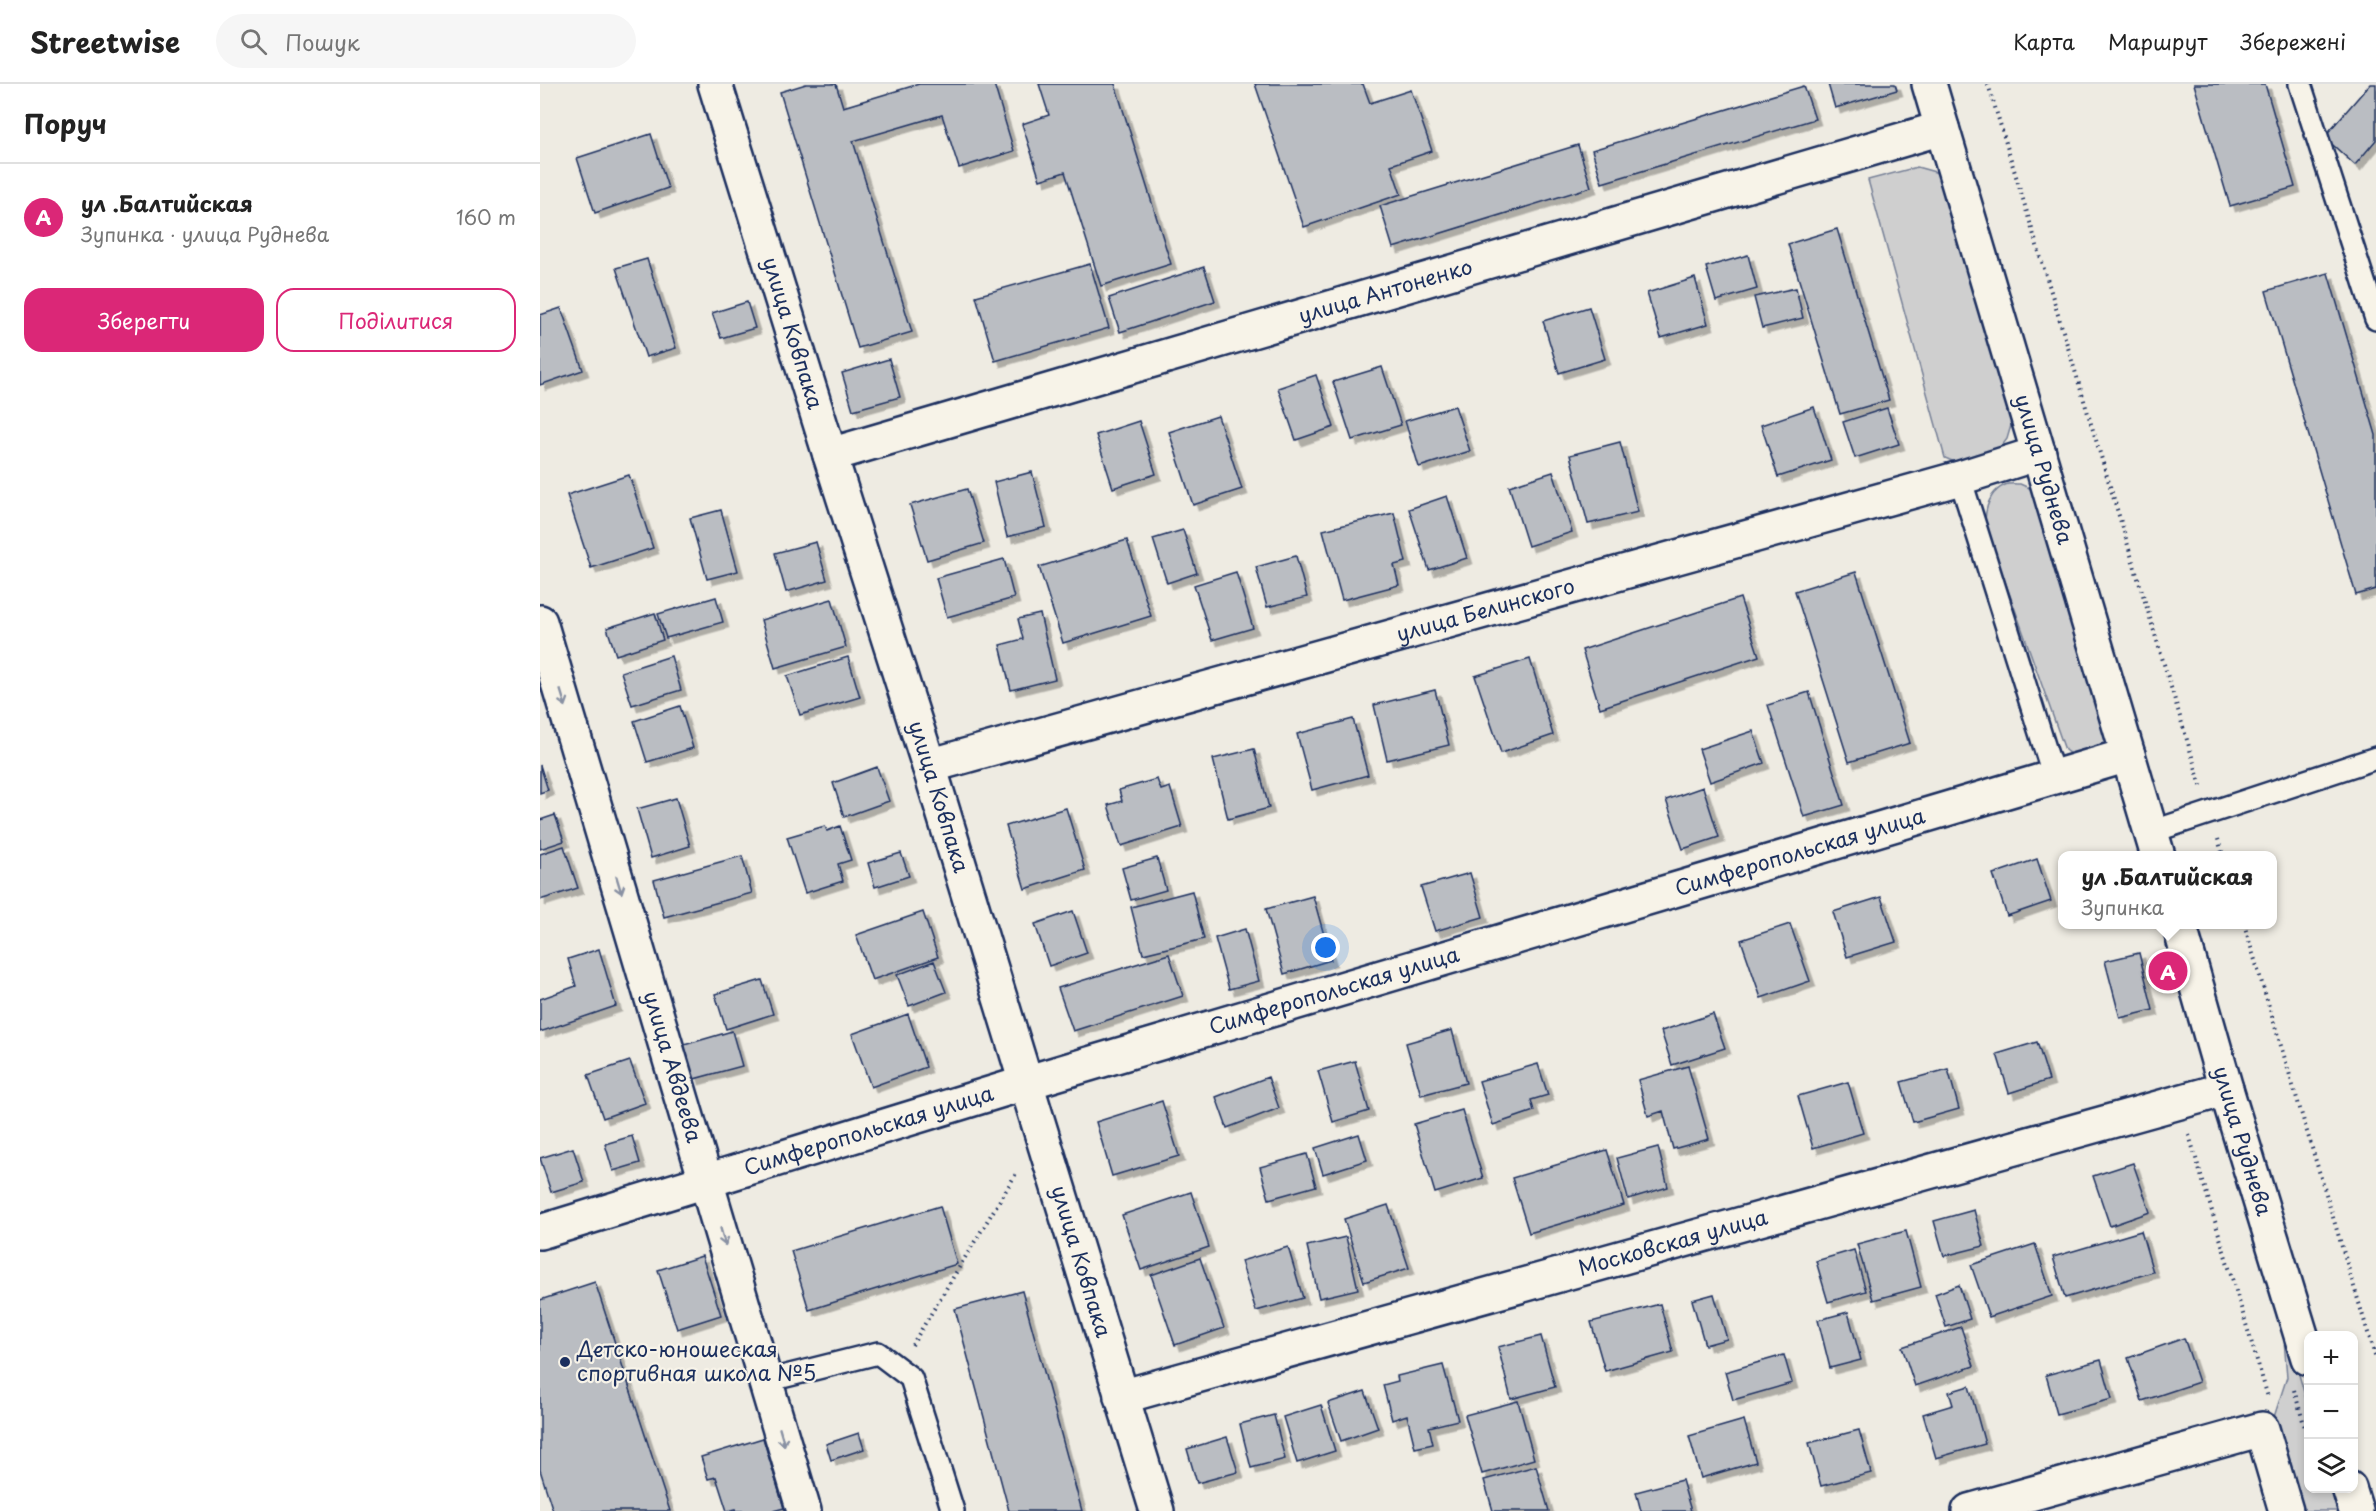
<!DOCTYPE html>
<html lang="uk">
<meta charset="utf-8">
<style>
:root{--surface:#fff;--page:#f6f6f6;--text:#222;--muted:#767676;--line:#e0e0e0;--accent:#db2777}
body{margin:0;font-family:"Playpen Sans",sans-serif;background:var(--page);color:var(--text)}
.controls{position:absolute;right:18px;bottom:18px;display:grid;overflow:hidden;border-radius:12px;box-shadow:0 3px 9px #0003}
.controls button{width:54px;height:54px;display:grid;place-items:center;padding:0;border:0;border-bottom:2px solid var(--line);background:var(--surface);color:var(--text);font:30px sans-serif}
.you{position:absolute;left:786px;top:864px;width:21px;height:21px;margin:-15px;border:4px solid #fff;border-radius:50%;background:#1a73e8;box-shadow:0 0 0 9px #1a73e833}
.badge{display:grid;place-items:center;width:39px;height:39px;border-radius:50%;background:var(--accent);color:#fff;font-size:20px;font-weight:700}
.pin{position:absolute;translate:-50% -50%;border:3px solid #fff;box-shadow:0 2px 6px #0006}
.popup{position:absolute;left:1518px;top:767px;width:219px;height:78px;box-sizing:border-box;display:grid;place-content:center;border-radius:12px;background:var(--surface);filter:drop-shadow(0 2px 4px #0005);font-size:20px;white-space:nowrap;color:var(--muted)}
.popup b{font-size:22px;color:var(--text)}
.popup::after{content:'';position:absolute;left:50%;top:100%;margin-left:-12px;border:12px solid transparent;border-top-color:var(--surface)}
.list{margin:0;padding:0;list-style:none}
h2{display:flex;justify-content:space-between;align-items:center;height:78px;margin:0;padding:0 24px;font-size:26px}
h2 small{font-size:20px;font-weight:400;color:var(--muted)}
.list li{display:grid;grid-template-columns:39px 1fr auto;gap:18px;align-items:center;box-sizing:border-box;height:108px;padding:0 24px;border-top:2px solid var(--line)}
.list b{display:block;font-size:22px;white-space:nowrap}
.list p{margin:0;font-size:20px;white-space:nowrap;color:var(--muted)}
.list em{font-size:20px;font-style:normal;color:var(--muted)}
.actions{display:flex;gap:12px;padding:18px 24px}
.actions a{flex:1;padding:14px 0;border:2px solid var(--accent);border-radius:18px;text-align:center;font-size:21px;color:var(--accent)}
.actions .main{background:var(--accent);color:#fff}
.icon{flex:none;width:33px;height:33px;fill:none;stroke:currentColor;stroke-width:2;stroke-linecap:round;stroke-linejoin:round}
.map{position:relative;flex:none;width:1836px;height:1427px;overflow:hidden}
header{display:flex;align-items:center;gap:36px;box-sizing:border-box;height:84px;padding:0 30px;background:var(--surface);border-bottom:2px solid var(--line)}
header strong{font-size:28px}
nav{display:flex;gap:33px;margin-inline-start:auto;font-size:21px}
.search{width:420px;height:54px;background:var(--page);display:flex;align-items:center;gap:15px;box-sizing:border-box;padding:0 21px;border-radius:33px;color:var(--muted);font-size:22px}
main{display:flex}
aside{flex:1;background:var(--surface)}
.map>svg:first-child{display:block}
.green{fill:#cfcfcf;stroke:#757f96;stroke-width:1.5}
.building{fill:#babdc2;stroke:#1b2f5e;stroke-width:1.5;filter:url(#shadow)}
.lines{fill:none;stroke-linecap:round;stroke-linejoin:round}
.lane-casing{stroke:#1b2f5e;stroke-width:26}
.street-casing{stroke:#1b2f5e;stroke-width:38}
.primary-casing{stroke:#1b2f5e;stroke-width:38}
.path{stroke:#1b2f5e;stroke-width:4;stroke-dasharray:1.5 4.5;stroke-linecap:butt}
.lane{stroke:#f7f3e8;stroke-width:21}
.street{stroke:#f7f3e8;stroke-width:33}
.primary{stroke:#f7f3e8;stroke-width:33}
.oneway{stroke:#8991a3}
.poi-dot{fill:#1b2f5e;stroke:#f7f3e8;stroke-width:2}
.labels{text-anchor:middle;stroke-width:4.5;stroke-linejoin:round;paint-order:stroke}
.street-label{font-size:21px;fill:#1b2f5e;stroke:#f7f3e8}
.poi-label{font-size:21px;fill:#1b2f5e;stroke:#f7f3e8;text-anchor:start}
</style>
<header>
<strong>Streetwise</strong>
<div class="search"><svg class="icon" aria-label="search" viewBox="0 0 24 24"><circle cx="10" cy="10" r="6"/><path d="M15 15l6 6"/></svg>Пошук</div>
<nav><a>Карта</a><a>Маршрут</a><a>Збережені</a></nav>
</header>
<main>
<aside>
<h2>Поруч<small></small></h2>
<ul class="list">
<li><span class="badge">A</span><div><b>ул .Балтийская</b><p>Зупинка · улица Руднева</p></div><em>160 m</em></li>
</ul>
<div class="actions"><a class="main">Зберегти</a><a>Поділитися</a></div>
</aside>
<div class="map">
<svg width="1836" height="1427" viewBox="0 0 1836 1427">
<defs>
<filter id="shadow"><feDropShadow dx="5.5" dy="5.5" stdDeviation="0" flood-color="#0004"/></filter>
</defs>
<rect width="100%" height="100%" fill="#eeebe2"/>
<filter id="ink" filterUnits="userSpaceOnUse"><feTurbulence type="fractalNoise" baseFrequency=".0167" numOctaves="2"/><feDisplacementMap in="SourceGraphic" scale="12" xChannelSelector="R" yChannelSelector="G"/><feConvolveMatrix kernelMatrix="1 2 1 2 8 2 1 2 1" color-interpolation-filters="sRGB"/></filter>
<g filter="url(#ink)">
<!-- green -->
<path class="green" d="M1377,83l18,5 14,11 63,239 -5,17 -9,12 -41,12 -12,-5 -77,-278z
M1480,400l14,6 78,248 -8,15 -30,4 -9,-7 -80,-225c0,-15 4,-33 20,-40 4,-2 11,-1 15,-1z
M1742,1231l26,91v82l25,1 7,22h-38l-28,-94 13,-40z"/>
<!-- building -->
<path class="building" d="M266,0h30l7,23 76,-23h75l20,67 -55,17 -17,-53 -89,26 59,191 -54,16 -78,-256z
M499,0h76l56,180 -70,22 -36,-114 -25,8 -18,-56 27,-9z
M715,0h108l7,19 41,-13 21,61 -41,14 10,29 -97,33z
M1288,0h67l2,6 -62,18z
M1654,0h71l30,103 -65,19z
M1830,0h6v56l-21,25 -31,-28z
M1264,2l11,33 -213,64 -10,-33z
M111,50l17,54 -73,25 -18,-55z
M1038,61l13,42 -198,61 -13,-42z
M1297,145l52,171 -49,14 -52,-170z
M1208,171l9,34 -41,12 -10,-34z
M107,175l29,89 -30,9 -30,-89z
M550,180l19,64 -114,33 -19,-65z
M664,183l11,34 -95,31 -11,-34z
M1788,189l48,162v154l-20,6 -90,-304z
M1155,194l13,46 -47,14 -14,-45z
M1256,204l7,30 -41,10 -8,-31z
M207,218l8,26 -34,10 -9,-25z
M1049,223l16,52 -46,14 -16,-52z
M21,224l22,62 -43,15v-70z
M349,275l11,38 -47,13 -11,-37z
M842,283l19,58 -49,15 -19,-58z
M776,291l18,52 -38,13 -18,-52z
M915,322l15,45 -51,16 -14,-46z
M1274,323l17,53 -53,17 -17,-52z
M1347,324l12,36 -44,14 -12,-36z
M678,332l24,73 -49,16 -24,-73z
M599,337l17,53 -43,14 -17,-53z
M1080,358l18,70 -50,12 -18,-69z
M492,388l14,55 -39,10 -13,-55z
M1013,388l19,60 -44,14 -19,-60z
M89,391l24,73 -62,20 -24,-73z
M427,405l17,54 -57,17 -17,-55z
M907,412l20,62 -38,12 -20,-61z
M181,426l17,61 -31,8 -17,-61z
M854,429l12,49 -12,3 5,20 -57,15 -19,-70z
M643,446l14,43 -30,10 -14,-44z
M587,456l24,76 -88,27 -24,-76z
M276,458l11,38 -41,12 -11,-39z
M756,472l11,41 -40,10 -11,-40z
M464,475l10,39 -67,19 -11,-39z
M696,488l17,56 -41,12 -18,-55z
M1316,488l54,171 -61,19 -54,-171z
M176,513l7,25 -57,16 -8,-24z
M1200,514l19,58 -159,52 -18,-58z
M292,515l14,48 -71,21 -14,-48z
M115,529l8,27 -47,15 -9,-27z
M500,530l15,65 -44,11 -11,-45 23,-6 -5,-20z
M131,572l10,34 -49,15 -11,-33z
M308,573l12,40 -60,18 -13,-39z
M990,575l23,76 -52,18 -26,-77z
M895,606l14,55 -62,15 -13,-55z
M1269,608l35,113 -40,12 -36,-112z
M140,622l13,42 -46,14 -13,-41z
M813,635l15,56 -56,15 -15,-56z
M1213,647l11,32 -54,19 -11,-33z
M714,665l15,59 -41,11 -15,-60z
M0,681l8,25 -8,3z
M337,683l12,34 -45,16 -11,-34z
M617,695l4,11 9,-3 12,40 -61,19 -13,-41 14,-4 -3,-11z
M1163,703l16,50 -36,12 -17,-49z
M136,714l14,48 -39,12 -14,-49z
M526,724l19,62 -60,19 -19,-63z
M15,731l9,26 -24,8v-29z
M285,742l2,5 13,-5 11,34 -13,4 5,17 -38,12 -18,-56z
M24,762l14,42 -38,12v-46z
M361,769l8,23 -34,11 -7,-24z
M202,772l10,37 -88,24 -10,-37z
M617,774l9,32 -35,10 -9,-32z
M1497,775l14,42 -44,15 -14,-42z
M930,789l13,44 -48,14 -14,-44z
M652,807l12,48 -61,15 -12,-47z
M773,812l18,64 -47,14 -18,-65z
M1341,813l15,45 -49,15 -14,-45z
M533,827l14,42 -38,13 -14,-42z
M383,828l15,45 -66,23 -16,-45z
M1250,840l20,57 -49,17 -20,-58z
M705,845l14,52 -30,8 -14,-51z
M59,865l17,57 -76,26v-33l36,-13 -8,-27z
M1599,869l14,57 -33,8 -15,-57z
M629,870l14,42 -110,35 -15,-43z
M394,877l12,31 -37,14 -12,-31z
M222,896l11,34 -47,15 -11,-35z
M368,930l18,53 -55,20 -19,-53z
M1173,930l12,34 -53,17 -11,-34z
M912,946l14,53 -45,12 -15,-52z
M192,947l10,35 -48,13 -10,-34z
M1497,958l12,38 -40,13 -12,-39z
M90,977l15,42 -42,15 -15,-43z
M815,977l14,50 -36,11 -15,-51z
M998,980l10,31 -17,5 3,11 -41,14 -14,-44z
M1148,982l21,73 -36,10 -10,-38 -15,5 -10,-36z
M1408,985l11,40 -46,13 -12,-40z
M728,993l11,31 -52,20 -11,-31z
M1308,998l15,51 -50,15 -15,-52z
M622,1017l17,55 -67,20 -16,-54z
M922,1026l21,68 -48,15 -21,-69z
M819,1050l8,26 -44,14 -8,-26z
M92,1052l8,27 -27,8 -8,-27z
M1118,1063l10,40 -40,12 -11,-41z
M33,1064l11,34 -33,10 -11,-34z
M1067,1066l17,55 -95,28 -17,-55z
M767,1070l9,32 -47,13 -9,-32z
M1593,1079l17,49 -40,14 -17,-50z
M651,1108l18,55 -68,23 -19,-55z
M848,1121l21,63 -45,14 -20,-63z
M400,1122l17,58 -148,46 -18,-59z
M1434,1126l10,36 -40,10 -10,-35z
M1366,1147l15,56 -48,13 -16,-56z
M1601,1147l12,41 -88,26 -12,-41z
M806,1153l12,52 -39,9 -12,-52z
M1495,1160l17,52 -63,21 -18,-52z
M748,1163l15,51 -47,13 -15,-50z
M1314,1166l12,41 -38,11 -12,-41z
M162,1172l19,59 -44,14 -19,-59z
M660,1174l24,70 -49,17 -24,-70z
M55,1198l75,229h-117l-13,-41v-170z
M1419,1201l11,34 -24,8 -11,-33z
M482,1207l60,220h-73l-54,-202z
M1174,1210l13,45 -22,6 -13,-45z
M1120,1220l13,48 -68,19 -14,-49z
M1308,1228l13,48 -31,8 -12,-48z
M1421,1243l13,39 -59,20 -13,-39z
M1001,1252l14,51 -44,12 -13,-52z
M1644,1254l15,44 -57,19 -14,-43z
M1244,1271l8,28 -59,17 -8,-28z
M1561,1276l11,39 -55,15 -11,-39z
M903,1281l15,55 -29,7 4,17 -18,4 -8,-33 -15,5 -9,-35 15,-4 -1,-5z
M1429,1302l16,58 -49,14 -13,-44 30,-9 -4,-13z
M825,1307l13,37 -37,13 -13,-38z
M978,1317l16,58 -52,15 -17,-59z
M781,1321l14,46 -38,12 -14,-46z
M734,1331l11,44 -34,9 -11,-44z
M1204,1336l12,42 -55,16 -12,-42z
M1319,1346l12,43 -50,13 -12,-43z
M319,1349l5,16 -33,11 -5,-16z
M687,1353l11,35 -41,11 -10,-34z
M223,1354l21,70 -11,3h-37v-2l-9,2 -11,-34 -8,2 -7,-22z
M996,1382l13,45h-56l-9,-31z
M1142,1396l9,31h-50l-5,-19z"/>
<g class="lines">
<!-- lane casing -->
<g class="lane-casing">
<path id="lane" d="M1760,0l76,235
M1420,394l94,299
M1611,748l225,-74
M226,1297l112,-28 33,25 42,133"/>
</g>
<!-- street casing -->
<g class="street-casing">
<g id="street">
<path id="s1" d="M175,0l115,371 99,311 228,745"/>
<path id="s2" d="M290,371l1112,-327"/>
<path id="s3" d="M0,538l264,889"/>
<path id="s4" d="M389,682l1031,-288 79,-25"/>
<path id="s5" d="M0,1148l485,-149 1103,-328"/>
<path id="s6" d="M581,1313l1105,-308"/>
<path d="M1429,1427l293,-82 24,82"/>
</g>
</g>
<!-- primary casing -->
<g class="primary-casing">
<g id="primary">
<path id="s7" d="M1389,0l229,772"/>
<path id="s8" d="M1639,840l47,165 82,269"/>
<path d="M1809,1404l7,23"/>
</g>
</g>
<!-- path -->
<path class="path" d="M1448,0l213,702
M1678,755l5,17
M1704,840l132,435
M1649,1051l79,262
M372,1261l105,-173
M1754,1306l14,48"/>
<!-- lane -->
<use href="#lane" class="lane"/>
<!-- street -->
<use href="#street" class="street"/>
<!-- primary -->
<use href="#primary" class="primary"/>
</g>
<!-- one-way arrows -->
<defs><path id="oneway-shaft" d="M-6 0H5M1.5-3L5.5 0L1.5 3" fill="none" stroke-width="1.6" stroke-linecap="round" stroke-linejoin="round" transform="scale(1.5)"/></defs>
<g class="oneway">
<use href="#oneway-shaft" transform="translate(23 614) rotate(73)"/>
<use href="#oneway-shaft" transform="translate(79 801) rotate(73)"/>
<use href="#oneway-shaft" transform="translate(183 1153) rotate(74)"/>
<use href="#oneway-shaft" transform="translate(242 1353) rotate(74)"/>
</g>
</g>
<!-- markers -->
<circle class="poi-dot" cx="25" cy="1278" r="6"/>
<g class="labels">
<!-- street labels -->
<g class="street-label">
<text dy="7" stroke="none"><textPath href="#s2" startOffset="579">улица Антоненко</textPath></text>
<text dy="7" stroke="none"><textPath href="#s1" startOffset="261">улица Ковпака</textPath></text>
<text dy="7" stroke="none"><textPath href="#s7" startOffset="402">улица Руднева</textPath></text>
<text dy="7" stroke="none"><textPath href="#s4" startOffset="578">улица Белинского</textPath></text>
<text dy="7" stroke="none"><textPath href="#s1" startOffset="747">улица Ковпака</textPath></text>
<text dy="7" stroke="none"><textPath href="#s5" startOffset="1316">Симферопольская улица</textPath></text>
<text dy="7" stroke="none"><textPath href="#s5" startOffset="830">Симферопольская улица</textPath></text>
<text dy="7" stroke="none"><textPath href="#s3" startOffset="464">улица Авдеева</textPath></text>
<text dy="7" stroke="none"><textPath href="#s5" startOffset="344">Симферопольская улица</textPath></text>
<text dy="7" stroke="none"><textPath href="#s8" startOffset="226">улица Руднева</textPath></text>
<text dy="7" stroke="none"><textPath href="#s6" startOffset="573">Московская улица</textPath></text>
<text dy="7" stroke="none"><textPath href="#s1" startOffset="1233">улица Ковпака</textPath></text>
</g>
<!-- poi labels -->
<g class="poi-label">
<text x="37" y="1273">Детско-юношеская<tspan x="37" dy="24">спортивная школа №5</tspan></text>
</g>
</g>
</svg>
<div class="controls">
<button>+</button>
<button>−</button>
<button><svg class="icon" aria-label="layers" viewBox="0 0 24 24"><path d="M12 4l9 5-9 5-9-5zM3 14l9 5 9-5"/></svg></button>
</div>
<div class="you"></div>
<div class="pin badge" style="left:1628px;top:887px">A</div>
<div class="popup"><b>ул .Балтийская</b>Зупинка</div>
</div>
</main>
